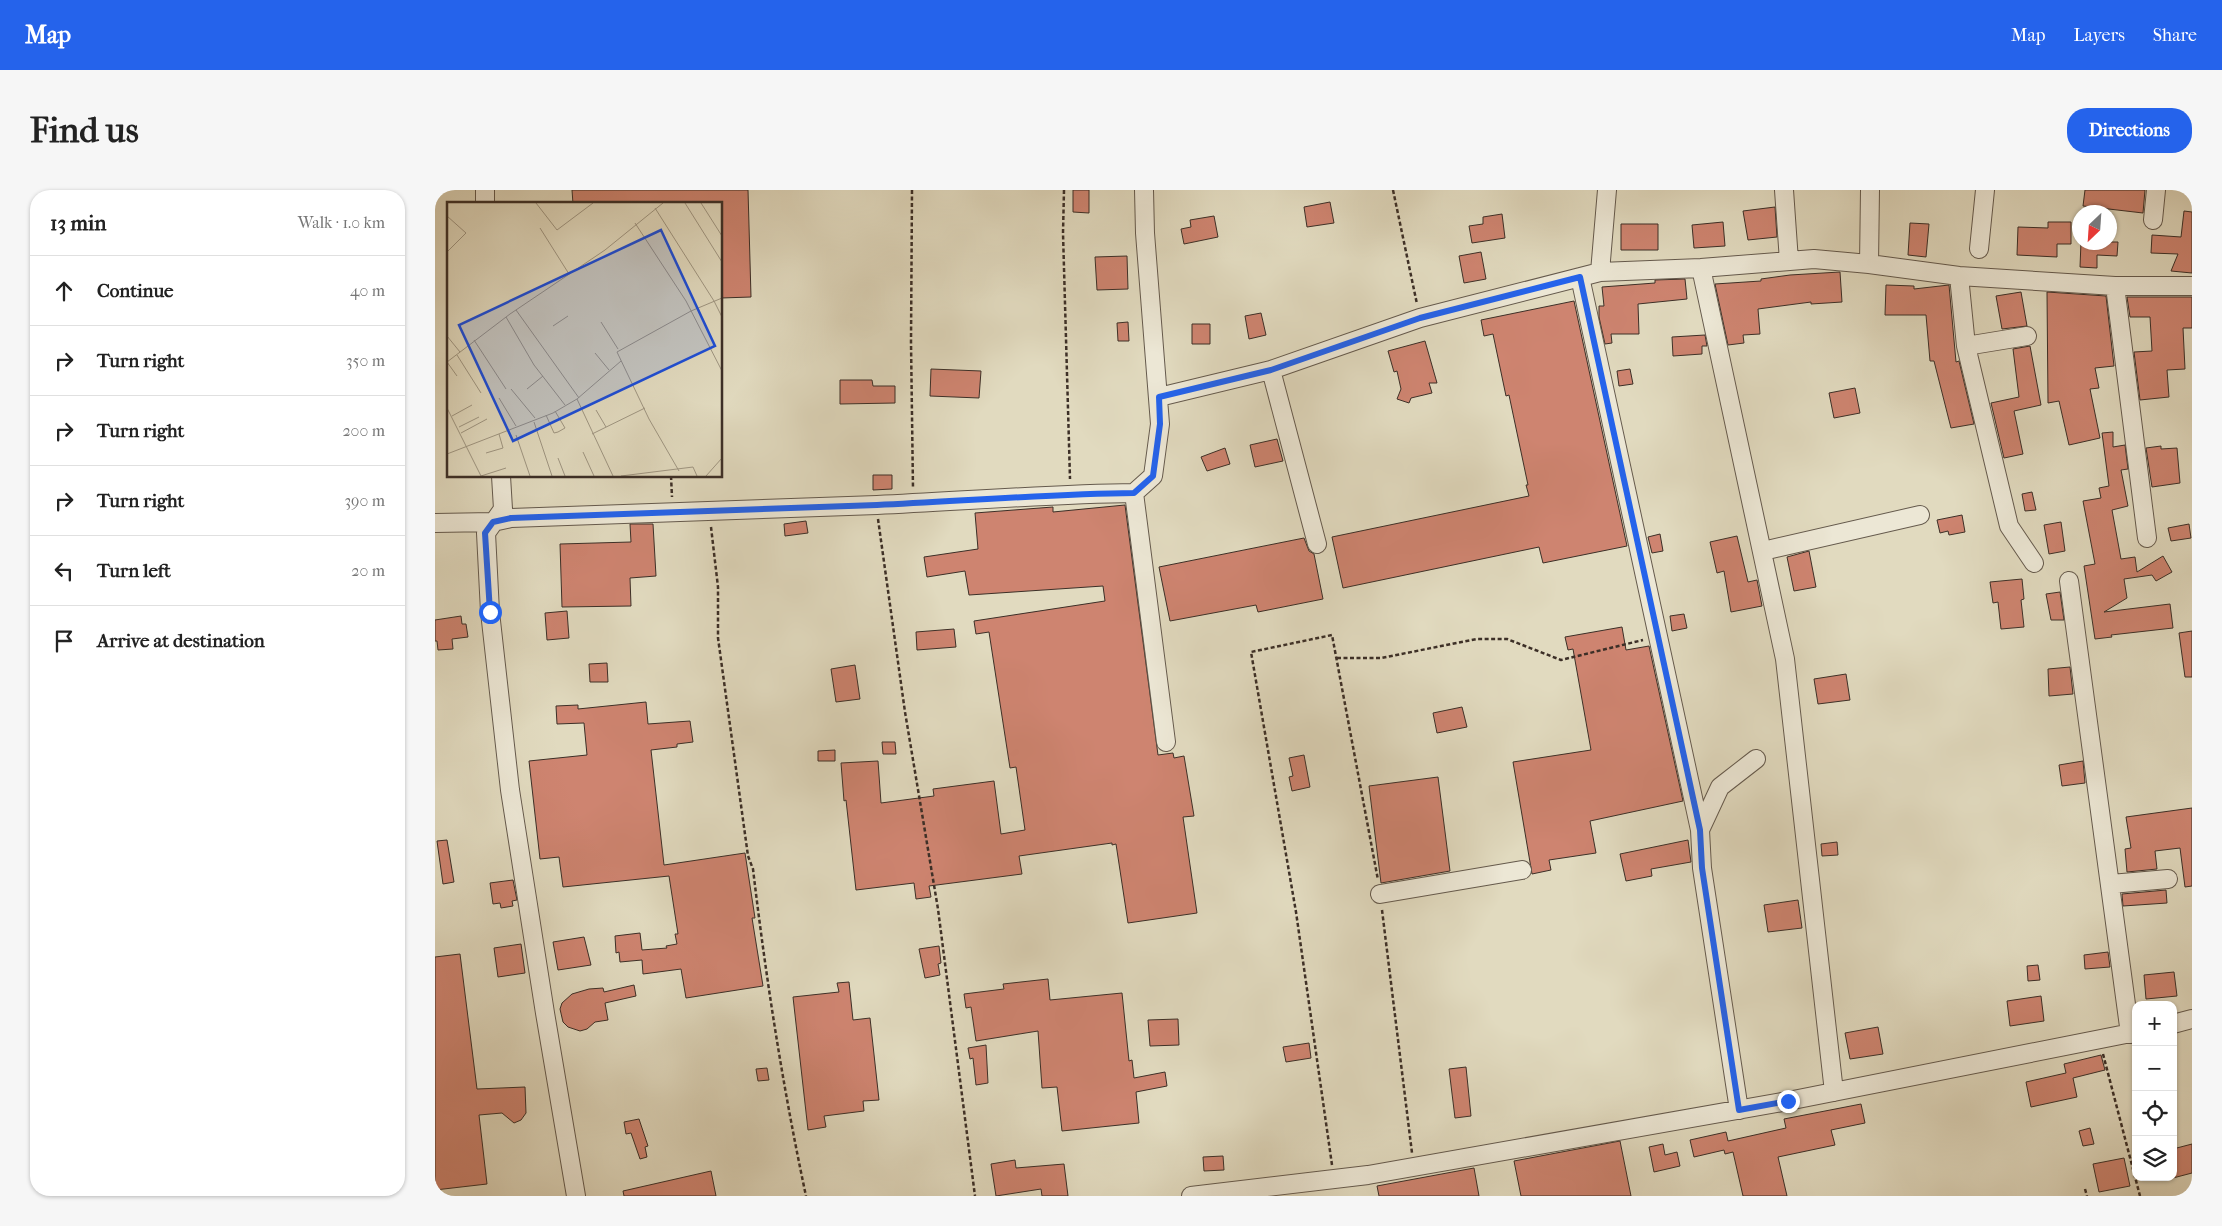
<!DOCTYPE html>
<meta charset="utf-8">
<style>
:root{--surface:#fff;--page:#f6f6f6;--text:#222;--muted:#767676;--line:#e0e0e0;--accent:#2563eb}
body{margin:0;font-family:"IM FELL French Canon",serif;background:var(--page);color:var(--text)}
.controls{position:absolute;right:15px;bottom:15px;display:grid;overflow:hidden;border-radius:10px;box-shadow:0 1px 4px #0004}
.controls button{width:45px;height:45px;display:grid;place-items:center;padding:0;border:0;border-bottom:1px solid var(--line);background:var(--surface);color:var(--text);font:25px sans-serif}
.compass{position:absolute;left:1637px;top:15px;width:45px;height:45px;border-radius:50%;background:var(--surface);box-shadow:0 1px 4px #0004;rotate:205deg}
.stop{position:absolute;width:15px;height:15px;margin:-11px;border:4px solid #2563eb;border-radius:50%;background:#fff}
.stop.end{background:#2563eb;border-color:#fff;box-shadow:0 1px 5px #0008}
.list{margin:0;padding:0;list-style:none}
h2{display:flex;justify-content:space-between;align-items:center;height:65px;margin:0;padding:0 20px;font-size:21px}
h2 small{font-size:16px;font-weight:400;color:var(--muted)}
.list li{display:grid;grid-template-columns:32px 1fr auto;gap:15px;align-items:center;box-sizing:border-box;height:70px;padding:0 20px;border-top:1px solid var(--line)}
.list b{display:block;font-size:19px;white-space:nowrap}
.list em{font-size:16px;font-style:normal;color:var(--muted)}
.icon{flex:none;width:28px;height:28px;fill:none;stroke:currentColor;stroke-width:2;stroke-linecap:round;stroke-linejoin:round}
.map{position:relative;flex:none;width:1757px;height:1006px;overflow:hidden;border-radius:20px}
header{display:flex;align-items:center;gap:30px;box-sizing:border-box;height:70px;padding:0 25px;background:var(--accent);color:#fff}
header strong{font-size:24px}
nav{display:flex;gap:28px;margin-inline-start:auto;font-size:18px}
.intro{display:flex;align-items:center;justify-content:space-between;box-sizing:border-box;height:120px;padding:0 30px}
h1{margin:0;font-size:35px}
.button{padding:12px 22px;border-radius:20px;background:var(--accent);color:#fff;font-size:18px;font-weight:700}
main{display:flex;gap:30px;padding:0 30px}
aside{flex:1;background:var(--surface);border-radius:20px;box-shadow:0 1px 4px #0004}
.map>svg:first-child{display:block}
.building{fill:#ce8470;stroke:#3c2f27}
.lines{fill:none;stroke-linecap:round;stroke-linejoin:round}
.minor-casing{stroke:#655a4d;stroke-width:20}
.path{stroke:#3c2f27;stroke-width:2.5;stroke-dasharray:4 2.5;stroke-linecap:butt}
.minor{stroke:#ece7d5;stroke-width:18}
.route{stroke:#2563eb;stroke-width:6}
.inset-road{fill:none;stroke:#9f9682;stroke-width:1}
.view{fill:#1d4ed8;fill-opacity:0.15;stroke:#1d4ed8;stroke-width:2.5}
.inset-edge{fill:none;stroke:#3c2f27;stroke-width:2.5}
</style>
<header>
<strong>Map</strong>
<nav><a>Map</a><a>Layers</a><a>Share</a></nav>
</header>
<div class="intro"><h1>Find us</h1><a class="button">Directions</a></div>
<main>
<aside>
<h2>13 min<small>Walk · 1.0 km</small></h2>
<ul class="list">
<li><svg class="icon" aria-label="ahead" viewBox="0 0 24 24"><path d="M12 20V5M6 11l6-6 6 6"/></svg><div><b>Continue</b></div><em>40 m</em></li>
<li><svg class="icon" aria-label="right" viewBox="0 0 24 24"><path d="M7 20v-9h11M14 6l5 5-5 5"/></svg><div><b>Turn right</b></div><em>350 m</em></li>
<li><svg class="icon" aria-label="right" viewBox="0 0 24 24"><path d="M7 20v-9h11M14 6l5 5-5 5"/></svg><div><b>Turn right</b></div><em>200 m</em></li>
<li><svg class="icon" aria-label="right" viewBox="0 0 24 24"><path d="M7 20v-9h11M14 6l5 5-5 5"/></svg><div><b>Turn right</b></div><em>390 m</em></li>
<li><svg class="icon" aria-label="left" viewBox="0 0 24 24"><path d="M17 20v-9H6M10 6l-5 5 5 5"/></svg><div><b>Turn left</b></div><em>20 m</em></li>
<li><svg class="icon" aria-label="arrive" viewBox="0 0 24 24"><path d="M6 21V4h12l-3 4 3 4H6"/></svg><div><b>Arrive at destination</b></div></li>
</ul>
</aside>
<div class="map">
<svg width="1757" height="1006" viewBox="0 0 1757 1006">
<rect width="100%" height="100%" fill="#e1dabf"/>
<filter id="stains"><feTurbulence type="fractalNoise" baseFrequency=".004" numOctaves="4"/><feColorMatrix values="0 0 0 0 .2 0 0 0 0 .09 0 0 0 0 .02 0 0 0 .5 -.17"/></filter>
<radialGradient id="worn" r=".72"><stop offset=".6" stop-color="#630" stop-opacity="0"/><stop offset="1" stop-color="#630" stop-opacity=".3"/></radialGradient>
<!-- building -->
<path class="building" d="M137,0h176l3,107 -30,1v-94h-148z
M638,0h16v23l-16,-1z
M1650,0h60l-2,23 -60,-7z
M895,12l4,21 -27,4 -3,-20z
M1340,17l2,30 -29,3 -5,-29z
M1749,21l8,1v61l-21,-2 7,-17 -27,-1 1,-18 29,2z
M1067,24l3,24 -33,5 -3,-17 14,-2v-7z
M779,26l4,21 -34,7 -3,-15 10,-2 -1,-7z
M1288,32l2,24 -31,2 -2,-23z
M1613,32h23v22h-14v13l-40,-2 1,-28 30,1z
M1475,33l19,1 -3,33 -18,-2z
M1186,34h37v26h-37z
M1646,52h37l-1,14 -20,-1v13l-17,-1z
M1046,62l5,27 -22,4 -5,-27z
M692,66l1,33 -31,1 -2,-33z
M1405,82l2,30 -31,2v-2l-53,7 2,25 -17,1 1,8 -16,2 -13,-61 46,-3v-2l29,-4z
M1250,89l2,20 -49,5 1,30h-28l1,9 -7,1 -6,-27v-11h5l-2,-19 53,-4v-3z
M1451,95l28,1v3l35,-4 7,77 3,-1 15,63 -23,4 -17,-67h-4l-4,-46h-41z
M1586,102l6,34 -25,3 -6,-33z
M1612,102l59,4 8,70 -19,2 4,20 -9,1 10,49 -31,7 -10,-44 -11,2z
M1692,107h65v31h-9l2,41 -18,1 2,27 -29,3 -6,-48 18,-1 -2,-34h-20z
M1139,111l53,245 -84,17 -4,-16 -196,41 -11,-51 197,-41 -3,-11h2l-19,-90 -3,1 -13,-62 -9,2 -3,-16z
M826,123l5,22 -17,4 -4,-23z
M693,132l1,19h-11l-1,-18z
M757,134h18v20h-18z
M1270,145l2,11h-5v8l-29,2 -1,-19z
M990,151l12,42h-8l3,10 -21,5 -2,5 -12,-4 4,-10 -4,-18 -3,1 -6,-21z
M1595,156l11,59 -27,6 9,43 -19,4 -13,-55 28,-6 -6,-48z
M496,179l50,2 -2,27 -49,-2z
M1195,179l3,15 -14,2 -2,-15z
M405,190h32l1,6h22v17l-55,1z
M1420,198l5,25 -26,5 -5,-25z
M1678,242v15l12,-2 3,24 -7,1 7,36 -16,4 9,49 14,-2 2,15 26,-16 9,16 -16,9 -4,-6 -28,4 3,19 -23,14 66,-8 3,24 -62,7 1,2 -17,2 -11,-73 11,-2 -12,-63 18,-3 -2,-10 10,-2 -7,-53z
M842,249l6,22 -28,6 -5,-22z
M1726,256v3l16,-1 3,35 -28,4 -6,-39z
M790,258l5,16 -23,7 -6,-14z
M438,285h19v14l-19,1z
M1597,302l4,18 -11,1 -3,-17z
M690,315l33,250 15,-2 1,5 10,-2 10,60 -11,1 14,96 -69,10 -12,-79 -4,1v-2l-93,13 3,18 -93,12 2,11 -15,2 -2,-16 -58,7 -10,-90 -2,1 -3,-38 37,-2 3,42 53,-7 -1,-7 61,-8 7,53 24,-4 -9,-63 -6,1 -21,-136 -13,2 -2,-13 131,-20 -2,-15 -134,9 -4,-24 -38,6 -3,-20 54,-8 -3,-36 78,-6v5z
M1527,325l3,17 -16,3 -1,-4 -8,2 -3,-13z
M371,331l2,12 -23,3 -1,-12z
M1626,332l4,29 -16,3 -5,-29z
M195,334h23l3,52 -26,2 1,28 -69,1 -2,-63 71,-2z
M1754,334l2,14 -20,3 -3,-13z
M1225,344l3,17 -11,2 -4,-16z
M1302,346l11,46 9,-2 5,26 -31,6 -7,-41 -7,2 -7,-31z
M869,348l5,13 5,3 9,45 -65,13 -2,-7 -86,16 -11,-54z
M1374,361l7,36 -22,4 -7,-34z
M1587,389l2,20 -3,1 3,27 -23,2 -3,-27 -5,1 -3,-21z
M1625,402l4,28h-13l-5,-26z
M132,421l2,27 -22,2 -2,-27z
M1249,424l3,14 -15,3 -2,-15z
M26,426l1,8h4l2,13 -16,2 1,10 -15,1 -1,-9h-2v-21z
M1187,437l4,23 23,-4 34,155 -93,20 6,32 -47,7 2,10 -19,4 -19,-112 78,-12 -18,-101 -5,1 -3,-13z
M519,439l2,18 -39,3 -1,-18z
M1757,441v46h-7l-6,-44z
M172,473l1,19h-18l-1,-18z
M420,475l5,34 -24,3 -5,-33z
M1635,477l3,27 -24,2 -1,-27z
M1411,484l4,26 -32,4 -4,-25z
M211,512l2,22 42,-3 3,21 -16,2v3l-26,3 13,115 81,-12 10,65h-3l11,68 -77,12 -5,-29 -38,5 -1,-14 -22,2 -1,-10 -3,1 -1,-17 25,-3 2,17 25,-2 -1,-2 11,-2 -2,-10h3l-9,-58 -106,11 -4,-30 -19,2 -11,-98 58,-6 -3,-32 -27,1 -1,-18 22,-1v4z
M1027,517l5,20 -30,6 -4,-20z
M447,552h13l1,12h-13z
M400,560v11h-17v-10z
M869,565l6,32 -18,4 -3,-14 4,-1 -4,-18z
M1648,571l2,22 -23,3 -3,-21z
M1003,587l12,94 -69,12 -12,-97z
M1757,618v78l-7,1 -5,-39 -25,3 2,18 -30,3 -2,-23 6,-1 -5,-31z
M12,650l7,42 -11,2 -6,-43z
M1253,650l3,22 -40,7 1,7 -26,5 -6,-27z
M1402,652l1,13 -16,1 -1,-12z
M78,690l4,20 -5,1 1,5 -12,2 -1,-5 -7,1 -3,-21z
M1731,700l1,13 -44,3 -1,-12z
M1363,710l4,28 -34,4 -4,-27z
M149,747l7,28 -33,5 -5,-28z
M86,754l4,29 -27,4 -4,-29z
M504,756l2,17 -3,1 2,11 -15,3 -6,-29z
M1673,762l2,15 -25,2 -1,-14z
M25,764l17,135 48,-2 1,26 -5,7 -7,3 -12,-10 -23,2 8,69 -52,6v-233z
M1603,775l2,15 -12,1 -1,-15z
M1739,782l3,24 -31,3 -2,-24z
M613,789l2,21 72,-7 7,68 3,-1 2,18 31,-6 2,14 -31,6 3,31 -77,8 -5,-44 -15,1 -4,-57 -62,10 -5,-34 -5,1 -2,-14 40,-5 -1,-5z
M414,792l4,38 17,-2 9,82 -16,1 1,10 -40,5 2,11 -18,3 -15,-133 46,-5 -2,-9z
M199,795l2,11 -31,7 3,17 -13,2 -8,7 -7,2 -12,-4 -5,-5 -3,-13 2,-6 10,-9 17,-5 14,-1 1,4z
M1606,806l3,25 -34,5 -3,-25z
M743,829l1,26 -29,1 -2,-26z
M1443,837l5,27 -33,5 -5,-26z
M874,853l2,15 -25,4 -3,-15z
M551,855l2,38 -12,2 -3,-27 -3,1 -2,-11z
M1666,865l4,15 -32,8 4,19 -46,10 -5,-25 40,-9 -2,-9z
M1031,877l5,49 -16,2 -6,-49z
M332,878l2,12 -11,1 -2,-12z
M1426,914l4,19 -34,7 4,15 -57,12 9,39h-44l-10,-44 -8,2 -1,-4 -30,7 -4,-17 36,-8 2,9 58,-13 -2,-9z
M204,929l9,27 -3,1 2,10 -7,2 -9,-26 -5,1 -2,-12z
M1655,938l4,16 -11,2 -4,-15z
M1185,951l11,55h-110l-7,-35z
M1228,954l2,11 12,-3 3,14 -26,6 -5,-25z
M1757,954v29l-19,5v-29z
M788,966l1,14 -20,1 -1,-14z
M1689,968l6,28 -31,6 -6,-28z
M580,970l1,8 48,-4 4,32h-26l-1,-7 -45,7 -5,-32z
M1039,978l5,28h-100l-2,-10z
M276,981l5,25h-92l-1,-5z"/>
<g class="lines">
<!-- minor casing -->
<g class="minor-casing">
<path id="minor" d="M50,0v14
M1349,0l5,71
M1718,30l3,-30
M1544,59l6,-59
M1434,74l1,-74
M1266,78l84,391 49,433
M1165,82l7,-82
M1524,86l7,70 43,180 25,37
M1145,87l120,553 2,38 37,242
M1680,96l32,252
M1531,156l61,-10
M836,180l46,174
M724,207l112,-27 149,-52 180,-46 101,-4 113,-9 55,5 90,12 156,10h77
M66,286l2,33 -17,24 4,79 20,178 35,223 31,183
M699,303l32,249
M0,333l58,-1 18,-4c122,-5 244,-8 366,-13 86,-4 172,-11 257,-12l19,-17 7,-52 -15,-191 -1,-43
M1328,361l157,-36
M1634,391l61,453
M1265,640l20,-43 36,-28
M1676,694l57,-5
M945,704l142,-24
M1738,834l19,-5
M756,1006l177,-21 420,-74 348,-69"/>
</g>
<!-- path -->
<path class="path" d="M477,0l-1,152 2,147
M629,0l-1,43 7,246
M958,0l24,114
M236,286l1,21
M443,329l27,193 33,197 37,287
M276,337l7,60v51l30,218 5,13c13,110 30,219 53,327
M902,468h44l96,-19h30l54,21 82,-20
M947,720l30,243
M1668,864l37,142
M897,975l-36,-253 -45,-260 81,-17 46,245
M1650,999l2,7"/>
<!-- minor -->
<use href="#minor" class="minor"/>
</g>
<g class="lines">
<!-- route -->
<path class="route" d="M55,422l-5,-79 8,-11 18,-4c122,-5 244,-8 366,-13 86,-4 172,-11 257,-12l19,-17 7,-52 -1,-27 112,-27 149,-52 160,-41 120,553 2,38 37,242 49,-9"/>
</g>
<!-- overview -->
<g transform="translate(12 12)">
<rect width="275" height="275" fill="#e1dabf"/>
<path class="inset-road" d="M89,1l21,27 36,-27M238,1l37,59M254,1l21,33M208,6l59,93M0,14l19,17 -19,19M188,21l51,78 36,70M93,26l29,46M267,99l8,16M69,108l63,88M59,115l28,48 31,40M154,120l17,27M106,124l15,-10M0,134l13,16M27,138l32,49M148,151l14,17M10,153l24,38M0,160l63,-48 95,-64 58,-47M0,160l10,14M64,187l24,29M80,187l16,-13M52,196l17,28M130,197l36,77M0,206l34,68M149,208l10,17M99,213l8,18 4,-1 7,-4 -10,-17M5,214l20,-11M87,220l18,54M12,225l20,-10M14,231l26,-14M145,232l53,-26M69,233l14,41M136,250l11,24M39,251l17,-5 -4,-14M0,252l106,-41 24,-14 44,-38M111,256l7,18M232,269l-30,-52 -32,-67 74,-41 31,-13M34,274l25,-8M174,274l72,-9 4,9M259,274l16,-18"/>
<path class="view" d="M214,28l54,116 -202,95 -54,-116z"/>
<rect width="275" height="275" class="inset-edge"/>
</g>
<rect width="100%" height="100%" filter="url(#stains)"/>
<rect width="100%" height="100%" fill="url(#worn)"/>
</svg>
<div class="controls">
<button>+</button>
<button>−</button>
<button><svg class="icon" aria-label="locate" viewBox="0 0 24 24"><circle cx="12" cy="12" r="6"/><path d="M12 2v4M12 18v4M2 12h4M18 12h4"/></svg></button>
<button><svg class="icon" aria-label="layers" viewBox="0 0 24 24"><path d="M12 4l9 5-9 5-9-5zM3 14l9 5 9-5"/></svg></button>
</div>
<svg class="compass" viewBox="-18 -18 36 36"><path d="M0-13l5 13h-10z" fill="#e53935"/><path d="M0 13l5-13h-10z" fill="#767676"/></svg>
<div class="stop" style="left:55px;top:422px"></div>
<div class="stop end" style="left:1353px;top:911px"></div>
</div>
</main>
